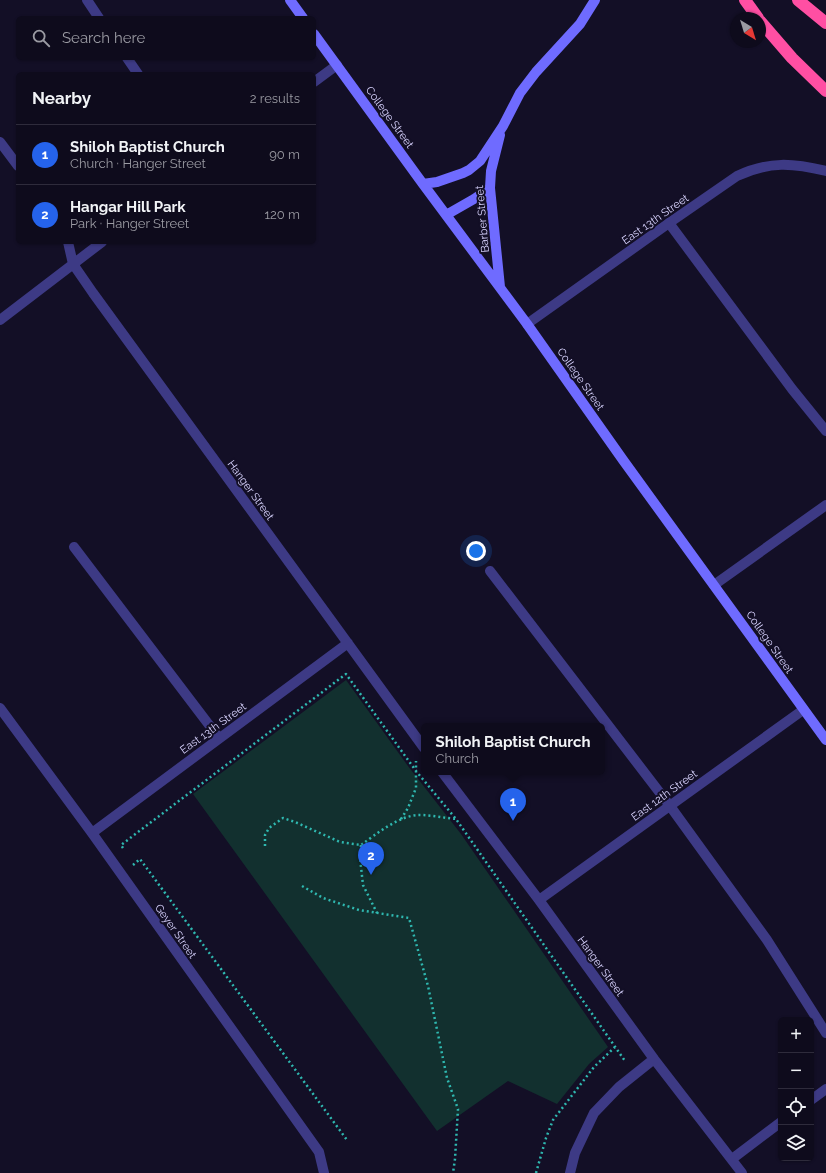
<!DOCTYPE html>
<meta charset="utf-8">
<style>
:root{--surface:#0e0b1c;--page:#1c1929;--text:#f1f3f6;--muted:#9b9ba3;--line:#2e2b3b;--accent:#2563eb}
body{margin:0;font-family:Raleway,sans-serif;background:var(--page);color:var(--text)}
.controls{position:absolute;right:12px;bottom:12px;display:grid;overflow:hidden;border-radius:6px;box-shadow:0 1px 3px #0004}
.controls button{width:36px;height:36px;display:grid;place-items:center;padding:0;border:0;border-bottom:1px solid var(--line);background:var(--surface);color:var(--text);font:20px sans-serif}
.compass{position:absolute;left:730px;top:12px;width:36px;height:36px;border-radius:50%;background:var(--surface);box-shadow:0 1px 3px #0004;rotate:142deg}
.you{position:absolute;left:476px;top:551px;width:14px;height:14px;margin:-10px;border:3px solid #fff;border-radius:50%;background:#1a73e8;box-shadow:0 0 0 6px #1a73e833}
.badge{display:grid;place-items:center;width:26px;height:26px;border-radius:50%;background:var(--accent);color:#fff;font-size:13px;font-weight:700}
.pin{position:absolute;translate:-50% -33px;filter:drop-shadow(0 1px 2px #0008)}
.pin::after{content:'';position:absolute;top:21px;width:14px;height:12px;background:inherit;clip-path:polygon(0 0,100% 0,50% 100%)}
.popup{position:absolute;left:421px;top:723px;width:184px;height:52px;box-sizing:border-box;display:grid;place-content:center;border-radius:6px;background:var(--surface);filter:drop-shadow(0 1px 3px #0005);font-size:13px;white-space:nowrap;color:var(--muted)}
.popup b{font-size:15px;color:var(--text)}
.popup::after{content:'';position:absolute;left:50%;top:100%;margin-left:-8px;border:8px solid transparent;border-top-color:var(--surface)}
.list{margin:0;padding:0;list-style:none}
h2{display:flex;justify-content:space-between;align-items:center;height:52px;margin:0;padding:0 16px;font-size:17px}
h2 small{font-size:13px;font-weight:400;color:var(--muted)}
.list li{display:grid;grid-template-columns:26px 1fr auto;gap:12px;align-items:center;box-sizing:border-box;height:60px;padding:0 16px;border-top:1px solid var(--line)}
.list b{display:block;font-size:15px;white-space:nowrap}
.list p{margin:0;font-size:13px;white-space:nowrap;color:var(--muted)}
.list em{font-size:13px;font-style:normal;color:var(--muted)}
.icon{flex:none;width:22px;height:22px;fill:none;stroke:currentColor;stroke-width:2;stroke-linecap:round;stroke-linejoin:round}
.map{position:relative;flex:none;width:826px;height:1173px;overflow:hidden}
.search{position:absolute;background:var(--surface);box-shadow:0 1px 3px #0004;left:16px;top:16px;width:300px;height:44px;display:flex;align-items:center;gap:10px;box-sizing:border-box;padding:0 14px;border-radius:6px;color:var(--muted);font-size:15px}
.panel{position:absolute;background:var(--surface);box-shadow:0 1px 3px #0004;left:16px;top:72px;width:300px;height:172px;border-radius:6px}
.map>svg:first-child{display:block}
.park{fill:#12302f}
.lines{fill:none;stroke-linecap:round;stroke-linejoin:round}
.path{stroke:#2fb8b0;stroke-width:2.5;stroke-dasharray:2 3;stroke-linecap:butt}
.lane{stroke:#3d3a85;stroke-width:10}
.street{stroke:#3d3a85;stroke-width:10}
.secondary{stroke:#6f6bff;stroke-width:10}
.highway{stroke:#ff4fa3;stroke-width:12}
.labels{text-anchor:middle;stroke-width:4;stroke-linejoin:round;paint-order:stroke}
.street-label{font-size:11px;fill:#d9d4ff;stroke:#130f26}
</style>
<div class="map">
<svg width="826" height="1173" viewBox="0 0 826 1173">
<rect width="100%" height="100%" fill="#130f26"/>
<!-- park -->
<path class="park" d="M346,680l62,86 53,68 147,213 -19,17 -32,40 -49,-23 -71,50 -244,-337z"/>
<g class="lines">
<!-- path -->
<path class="path" d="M401,819l7,-11 8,-20v-27
M361,845l-1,13 3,27 14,28
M265,846v-11l4,-7 14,-10 12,4 45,20 21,3c15,-11 39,-30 58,-30 13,0 25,3 38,4
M123,848l-2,-3 225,-171 70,97 40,48 169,242
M133,865l7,-6 207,281
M302,886l21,12 36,12 50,8 19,68 19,92 11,31 -3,50 -2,14
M536,1173l10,-35 7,-18 41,-53 21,-20"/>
<!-- lane -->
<path class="lane" d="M87,0l12,18
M127,58l11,16
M669,223l123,166 34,42
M74,547l145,191
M490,571l180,235 97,134 59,93"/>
<!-- street -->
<path class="street" d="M314,82l23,-17
M0,142l18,24
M68,242l5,22 20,29 331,455
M0,320l102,-78
M527,324l142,-101 68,-47c32,-15 56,-13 89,-5
M714,585l112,-80
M0,708l92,125 227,319 5,21
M442,772l97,128 115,159 88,114
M92,833l256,-190
M539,900l264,-190
M811,1100l15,-11
M732,1159l49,-37
M570,1173l5,-20 19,-40 25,-26 35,-28"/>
<!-- secondary -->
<path class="secondary" d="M290,0l13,18
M314,34l109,150 104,140 96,136 203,280
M423,184l14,-2 26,-9 6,-3 11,-9 23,-35 17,-33 16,-21 44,-48 15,-24
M446,215l28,-16 16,-11
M500,287l-10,-99 1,-17 9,-36"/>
<!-- highway -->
<path class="highway" d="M745,0l13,18
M798,0l28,23
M760,21l32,37 34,33"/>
</g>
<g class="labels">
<!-- street labels -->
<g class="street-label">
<text transform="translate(390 117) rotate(54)" y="4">College Street</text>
<text transform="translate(482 219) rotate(-95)" y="4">Barber Street</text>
<text transform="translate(655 219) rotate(-35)" y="4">East 13th Street</text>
<text transform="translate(581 379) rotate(55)" y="4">College Street</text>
<text transform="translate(251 490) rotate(54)" y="4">Hanger Street</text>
<text transform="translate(770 642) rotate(55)" y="4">College Street</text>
<text transform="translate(213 728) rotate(-36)" y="4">East 13th Street</text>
<text transform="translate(664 795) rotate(-36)" y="4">East 12th Street</text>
<text transform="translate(176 931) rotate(55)" y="4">Geyer Street</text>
<text transform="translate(601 966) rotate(54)" y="4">Hanger Street</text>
</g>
</g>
</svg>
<div class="controls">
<button>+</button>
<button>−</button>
<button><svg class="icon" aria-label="locate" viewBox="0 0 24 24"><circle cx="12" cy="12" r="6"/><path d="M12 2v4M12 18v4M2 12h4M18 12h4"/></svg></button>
<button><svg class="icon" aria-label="layers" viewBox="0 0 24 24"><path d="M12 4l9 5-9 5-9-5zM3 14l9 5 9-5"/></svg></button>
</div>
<svg class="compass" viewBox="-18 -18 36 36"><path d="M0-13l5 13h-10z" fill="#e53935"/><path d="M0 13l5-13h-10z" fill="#9b9ba3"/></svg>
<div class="you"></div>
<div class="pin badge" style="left:513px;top:821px">1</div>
<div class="popup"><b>Shiloh Baptist Church</b>Church</div>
<div class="pin badge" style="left:371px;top:875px">2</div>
<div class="search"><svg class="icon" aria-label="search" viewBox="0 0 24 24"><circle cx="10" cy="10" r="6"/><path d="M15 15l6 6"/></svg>Search here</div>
<section class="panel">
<h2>Nearby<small>2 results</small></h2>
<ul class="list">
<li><span class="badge">1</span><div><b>Shiloh Baptist Church</b><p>Church · Hanger Street</p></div><em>90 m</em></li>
<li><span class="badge">2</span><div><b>Hangar Hill Park</b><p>Park · Hanger Street</p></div><em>120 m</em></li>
</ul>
</section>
</div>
